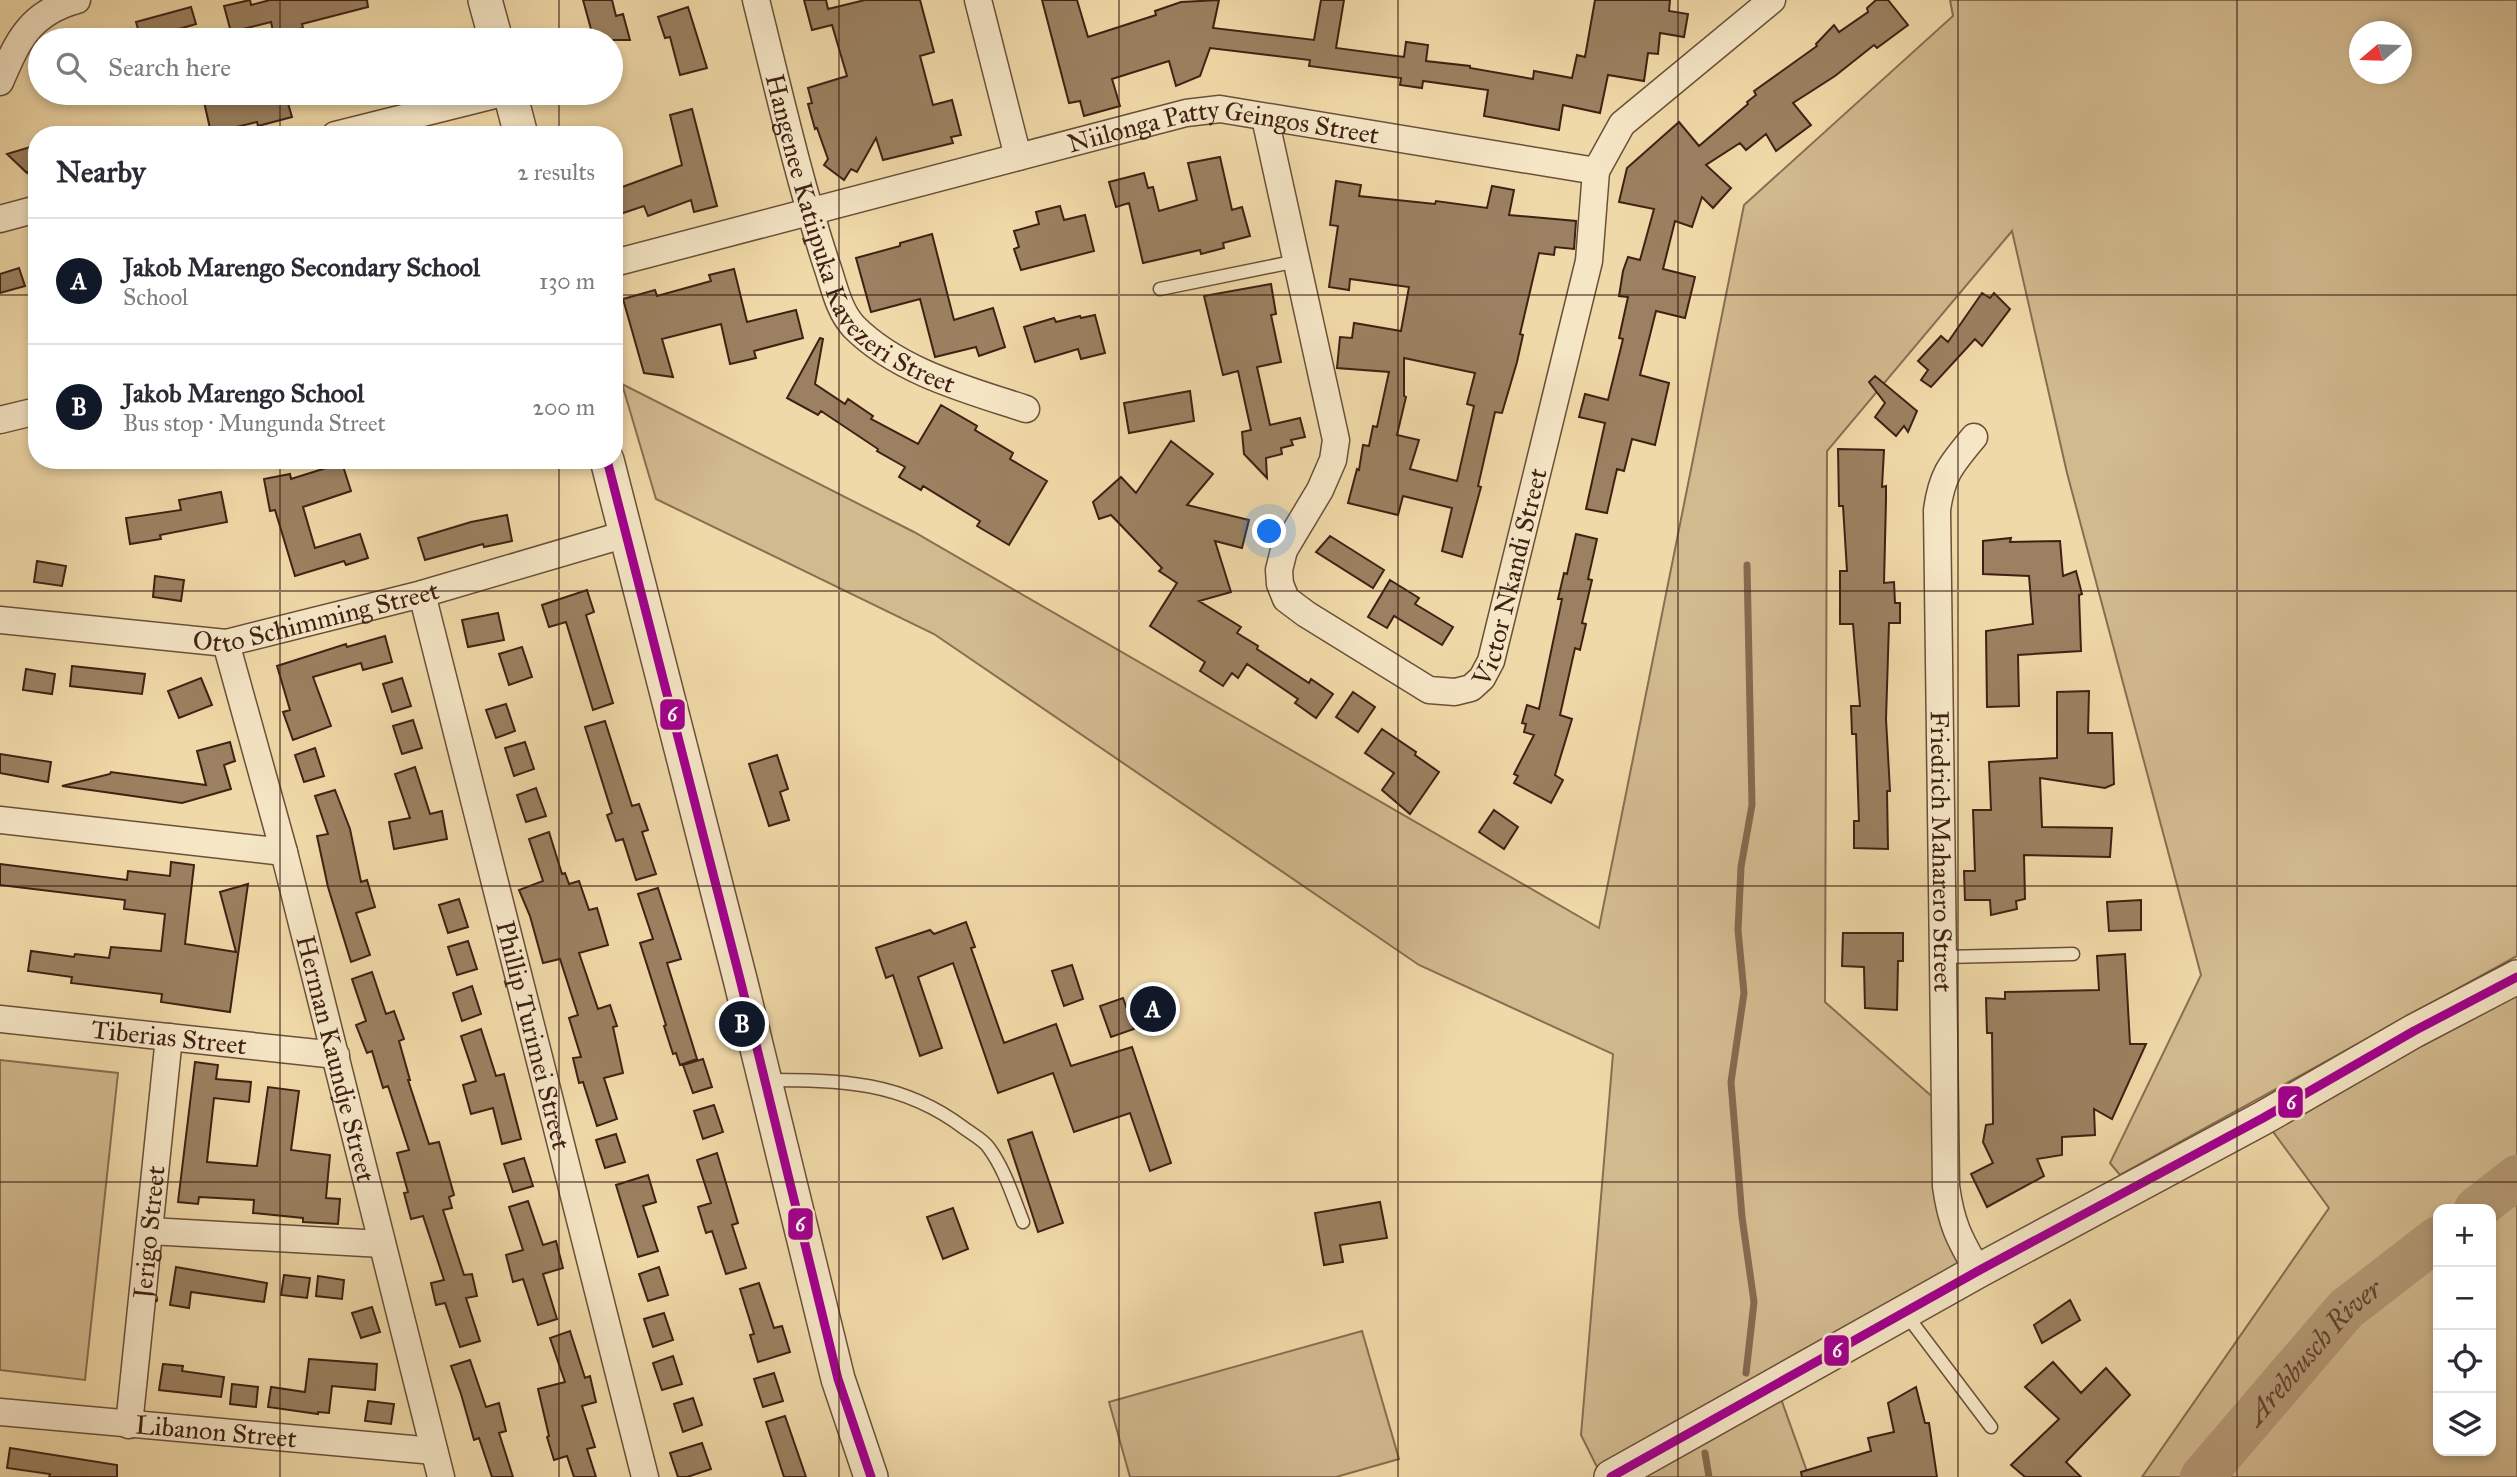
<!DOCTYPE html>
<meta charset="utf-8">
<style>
:root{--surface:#fff;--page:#f2f2f3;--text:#2b2b33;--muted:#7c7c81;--line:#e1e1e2;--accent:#111827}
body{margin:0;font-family:"IM FELL Great Primer",serif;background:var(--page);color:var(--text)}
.controls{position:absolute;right:21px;bottom:21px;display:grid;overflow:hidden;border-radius:14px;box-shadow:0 4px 10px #0003}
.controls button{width:63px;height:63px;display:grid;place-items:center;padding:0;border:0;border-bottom:2px solid var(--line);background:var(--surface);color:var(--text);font:35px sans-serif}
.compass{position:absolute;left:2349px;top:21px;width:63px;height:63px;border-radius:50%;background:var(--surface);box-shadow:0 4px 10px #0003;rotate:251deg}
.you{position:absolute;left:1270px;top:532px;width:24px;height:24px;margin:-18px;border:5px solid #fff;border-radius:50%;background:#1a73e8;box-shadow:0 0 0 10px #1a73e833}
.badge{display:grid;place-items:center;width:46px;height:46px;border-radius:50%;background:var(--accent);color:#fff;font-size:23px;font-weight:700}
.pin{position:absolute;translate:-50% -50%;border:4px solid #fff;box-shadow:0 2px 7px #0006}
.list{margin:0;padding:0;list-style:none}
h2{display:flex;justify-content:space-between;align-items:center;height:91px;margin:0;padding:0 28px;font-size:30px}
h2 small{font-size:23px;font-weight:400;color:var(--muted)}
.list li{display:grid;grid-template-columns:46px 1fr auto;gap:21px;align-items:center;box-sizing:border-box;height:126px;padding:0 28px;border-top:2px solid var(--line)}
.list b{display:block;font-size:26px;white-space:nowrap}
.list p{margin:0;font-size:23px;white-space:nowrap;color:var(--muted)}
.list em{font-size:23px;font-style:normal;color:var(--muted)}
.icon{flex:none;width:38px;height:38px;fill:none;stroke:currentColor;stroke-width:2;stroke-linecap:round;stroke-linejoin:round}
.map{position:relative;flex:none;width:2517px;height:1477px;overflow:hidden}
.search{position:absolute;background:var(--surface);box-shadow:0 4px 10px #0003;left:28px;top:28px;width:595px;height:77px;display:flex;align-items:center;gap:18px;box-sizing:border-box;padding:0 24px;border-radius:38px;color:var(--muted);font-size:26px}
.panel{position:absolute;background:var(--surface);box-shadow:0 4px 10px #0003;left:28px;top:126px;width:595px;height:343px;border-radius:28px}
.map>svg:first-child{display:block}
.green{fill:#d2ba8f;stroke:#886e52;stroke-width:2;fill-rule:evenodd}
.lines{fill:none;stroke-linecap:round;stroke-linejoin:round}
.stream{stroke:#856a4f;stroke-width:7}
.river{stroke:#b49a76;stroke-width:44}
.building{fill:#9b8161;stroke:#3f2114;stroke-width:2;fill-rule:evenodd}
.service-casing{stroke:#6b4f39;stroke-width:15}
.minor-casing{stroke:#6b4f39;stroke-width:29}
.tertiary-casing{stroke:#6b4f39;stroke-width:36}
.service{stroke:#f5e6c6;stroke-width:12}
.minor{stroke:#f5e6c6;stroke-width:26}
.tertiary{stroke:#f5e6c6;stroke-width:33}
.bus-1-casing{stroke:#f5e6c6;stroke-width:14}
.bus-1{stroke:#a2008e;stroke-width:9}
.grid{fill:none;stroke:#3f2114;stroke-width:2;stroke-opacity:0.55}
.labels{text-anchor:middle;stroke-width:7;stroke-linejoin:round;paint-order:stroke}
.street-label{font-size:26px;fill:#3f2114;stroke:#f5e6c6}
.water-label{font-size:28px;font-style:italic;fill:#624531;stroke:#f5e6c6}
.line-badge{stroke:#f5e6c6;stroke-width:2.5}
.badge-label{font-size:19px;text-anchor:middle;font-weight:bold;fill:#fff}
</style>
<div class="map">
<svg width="2517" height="1477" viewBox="0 0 2517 1477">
<rect width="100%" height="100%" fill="#f0d9a8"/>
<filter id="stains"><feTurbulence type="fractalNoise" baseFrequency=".00286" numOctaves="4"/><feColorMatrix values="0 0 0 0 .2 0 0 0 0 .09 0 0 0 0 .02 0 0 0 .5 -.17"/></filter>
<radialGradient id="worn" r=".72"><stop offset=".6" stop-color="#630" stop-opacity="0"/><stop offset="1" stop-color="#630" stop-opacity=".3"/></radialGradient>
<!-- green -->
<path class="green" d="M1950,0h567v956l-397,219 -10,-12 91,-188 -134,-502 -55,-242 -185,220 -2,551 120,106 1,77 32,86 -202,114 33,92h-207l-21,-42 32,-381 -194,-89 -485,-331 -278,-135 -34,-115 292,148 685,396 145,-723 209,-189zM2360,32h42v42h-42z
M2517,979v198l-41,32h-38v29l-92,71 -144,168h-60l187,-269 -66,-90z
M0,1060l118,13 -33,307 -85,-10z
M2517,1182v295h-312l143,-167 90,-69v210h53v-242h-11z
M1362,1331l37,128 -63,18h-206l-21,-75z"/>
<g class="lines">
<!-- stream -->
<path class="stream" d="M1746,1373l8,-71 -12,-85 -11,-135 13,-89 -6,-63 3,-63 11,-62 -5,-240
M1705,1453l4,24"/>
<!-- river -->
<g class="river">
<path d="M2476,1209l41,-32"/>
<path id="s1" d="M2202,1477l144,-168 92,-71"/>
</g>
</g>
<!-- building -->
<path class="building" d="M250,0l1,5 19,-5h97l1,7 -66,17 1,4 -29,8 -3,-14 -40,10 -7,-26z
M583,0h29l4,16 7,-2 7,26h-36z
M804,0h22l2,9 37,-9h55l14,52 -14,4 13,49 19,-5 9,35 -10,2 2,6 -70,17 -7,-22 -19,34 -6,-3 -7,11 -20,-15 4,-6 -11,-31 -2,1 -7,-25 4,-1 -4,-15 39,-12 -15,-51 -20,5z
M1042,0h35l11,37 68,-22 -1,-4 26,-9 38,-2 -6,28 101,12 7,-40h23l-8,48 68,9 2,-15 22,3 -2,16 44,5v2l63,11 1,-8 38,7 5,-23 8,2 10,-57h75l-1,11 19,3 -4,23 -24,-4 -2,21 -10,-1 -4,28 -36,-6 -8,38 -37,-8 -4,25 -75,-14 4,-26 -65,-9 -1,7 -22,-3 1,-7 -92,-12 1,-6 -100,-12 -10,28 -24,10 -7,-25 -57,18 8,27 -36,10 -4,-15 -11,2z
M1876,0h12l20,25 -31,23 -3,-3 -39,31 -42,27 18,22 -35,26 -10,-17 -20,16 -6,-7 -34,22 25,23 -18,20 -11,-11 -10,30 -17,-6 -12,48 32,8 -10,41 -29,-7 -16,64 29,8 -14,62 -23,-6 -8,32 -7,-2 -10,44 -21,-4 19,-86 -26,-6 6,-23 23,6 15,-61 -4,-1 9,-41 -9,-1 4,-25 5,-14 12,3 14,-51 -35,-7 8,-34 52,-46 20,24 49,-42 -1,-2 9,-7 -2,-4 63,-45 -1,-2 18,-19 5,7 29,-20 -1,-4z
M191,7l5,17 -55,16 -5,-18z
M688,7l19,61 -27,7 -10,-38 -5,1 -7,-21z
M202,93h83l7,24 -34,9 -1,-4 -46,11z
M692,109l25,97 -23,6 -3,-12 -43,16 -4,-10 -30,10v-26l68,-25 -12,-50z
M37,145v18l-10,10 -20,-19z
M1220,157l12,53 10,-3 8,29 -27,7 1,5 -23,6 -1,-4 -57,13 -14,-60 -13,4 -7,-25 35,-9 4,15 5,-1 6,24 38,-11 -9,-37z
M1336,181l25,4 -2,11 76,8 1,-3 51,7 5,-22 22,4 -5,25 67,6 -2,28 -19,-2 -1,8 -15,-2 -19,81 3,1 -6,27 -15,51 -7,-1 -17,74 3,1 -19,70 -20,-6 10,-43 -49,-12 -5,19 -50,-12 9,-34 2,1 4,-25 6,1 4,-20 4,1 12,-55 -52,-4 3,-31 12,1 2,-15 47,8 8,-44 -59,-8 -1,11 -20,-3 9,-61 -8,-1zM1404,358l71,15 -8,31 7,2 -17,75 -47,-12 9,-29 -22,-5 9,-38 -2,-1z
M1060,206l4,14 21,-5 9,36 -73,19 -7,-21 5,-2 -5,-16 25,-7 -3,-12z
M932,234l22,86 39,-12 12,39 -26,9 -3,-9 -41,10 -15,-58 -49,13 -15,-54 44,-12v-3z
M19,268l6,18 -25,7v-19z
M734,269l13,53 49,-12 7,28 -49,13 2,7 -26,6 -9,-40 -59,15 11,38 -29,-4 -21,-74 32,-9 2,6 54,-15 -2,-6z
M1271,284l5,30 -5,1 10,47 -24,5 13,58 30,-7 5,19 -14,3 2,5 -12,3 1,6 -16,4 1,20 -23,-24 -2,-22 9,-2 -13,-59 -15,4 -19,-79z
M1982,293l8,5 4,-5 16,16 -28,37 -7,-7 -44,48 -10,-7 7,-10 -10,-9 23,-25 7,6z
M1095,315l10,38 -24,6 -3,-10 -43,13 -11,-35 30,-9 2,4 24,-6 1,2z
M820,338l3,1 -8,45 30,20 3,-5 25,17 -2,3 47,25 23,-39 36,21 -2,4 38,23 -3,6 37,22 -38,64 -32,-19 3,-5 -57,-35 -2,4 -22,-13 6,-10 -28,-16 1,-2 -57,-38 -3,4 -31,-17z
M1875,376l42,35 -9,21 -4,-6 -8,10 -21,-19 10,-14 -16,-21z
M1190,391l4,30 -65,12 -5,-30z
M1171,441l42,33 -26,31 62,15 -7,28 -27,-7 16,51 -32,9 42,26 -4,6 21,13 -1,3 52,34 2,-4 22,15 -17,24 -21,-15 3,-4 -51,-35 -9,14 -6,-5 -9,13 -23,-15 5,-9 -55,-36 27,-43 -18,-12 3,-3 -51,-53 -12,4 -6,-17 28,-25 15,16z
M1838,449l46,1 -2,37 4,-1v14l-2,83 10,-1 1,21h5v20h-11l-3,96 4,72h-3l1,58 -34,-1v-27h5l-3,-87h-4l-1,-28h9l-7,-82h-13v-53h7l-4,-65h-4z
M342,463l9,28 -48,16 12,41 45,-14 8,24 -22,7 -2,-4 -49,15 -20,-66 -5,1 -6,-32 26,-5 1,5z
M221,492l6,30 -67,13 1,4 -31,5 -4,-26 55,-8 -2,-10z
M507,515l5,26 -28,6 -1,-3 -58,16 -7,-22 53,-16z
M1576,534l21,5 -9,40 4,1 -10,43 4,1 -6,26 -5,-2 -15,67 12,4 -17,56 8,5 -12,23 -37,-20 4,-7 -4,-2 20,-39 -10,-3 2,-8 -4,-1 5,-18 12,4 23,-110h-4l6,-26 3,1z
M1330,536l54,34 -11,18 -57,-36z
M2011,538l-1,4 50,-1 3,35 13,-5 6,23 -3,1 2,56 -63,4 1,51 -32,1 -1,-76 47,-7 -4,-48 -46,-2v-33z
M37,561l29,5 -4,20 -28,-4z
M155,576l29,4 -3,21 -28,-4z
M1390,580l29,18 -4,6 38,23 -11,18 -48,-29 -7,12 -19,-11z
M587,590l7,22 -8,3 27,88 -20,7 -27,-88 -17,5 -7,-22z
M498,613l6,27 -36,7 -6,-27z
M385,636l7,26 -29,8 -2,-7 -48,14 18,49 -38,14 -10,-28 7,-2 -13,-44 69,-22 1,3z
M522,647l10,30 -23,8 -10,-31z
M72,666l73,8 -3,20 -72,-8z
M26,669l29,5 -3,20 -29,-4z
M201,678l11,27 -33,13 -11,-27z
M402,678l9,28 -19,6 -9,-28z
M2089,691l-1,42h24l2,51 -9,4 -65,-10 2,49 70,1 -2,29 -86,-2 1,44 -9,2 1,8 -26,6 -1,-15h-25l-1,-29h11l-2,-61h18l-2,-48 68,-4v-66z
M1353,692l22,15 -17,25 -22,-15z
M506,704l9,27 -19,7 -10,-28z
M413,720l9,28 -20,6 -9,-28z
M605,721l27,85 7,-2 9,26 -6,2 14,42 -20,6 -13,-41 -7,2 -9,-26 5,-2 -27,-86z
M1382,729l34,23 -1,3 24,17 -29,42 -28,-24 12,-17 -29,-20z
M230,742l5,19 -11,4 7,24 -49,14 -120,-17 48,-12 1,-2 95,13 -9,-34z
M525,742l9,27 -20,7 -9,-28z
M315,748l9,28 -20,6 -9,-27z
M0,754l51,8 -3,20 -48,-9z
M777,755l11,34 -8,3 9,28 -20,6 -20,-62z
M415,767l15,47 12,-3 5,28 -53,10 -5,-27 21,-4 -15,-44z
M536,788l10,28 -20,6 -9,-27z
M335,790l15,39 11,53 6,-2 8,27 -19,6 14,42 -19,7 -23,-75 -11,-51 11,-2 -13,-38z
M1494,810l24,17 -14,22 -25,-17z
M549,832l13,42 3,-1 4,11 10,-3 10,29 8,-2 11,37 -29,8 19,56 12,-4 7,21 -4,1 10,46 -19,5 13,41 -20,7 -14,-44 -4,1 -6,-25 8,-1 -12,-39 9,-3 -18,-56 -17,4 -13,-47 -11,-26 24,-9 -14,-42z
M171,862l23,3 -9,79 51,8 -16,-60 28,-8 -18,128 -69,-10 1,-8 -91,-11 1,-6 -44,-6 3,-20 43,6 1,-3 34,4 2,-11 50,4 4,-37 -41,-5 1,-9 -125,-15v-21l127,16 1,-9 42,5z
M658,888l23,71 -14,4 30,96 -17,6 -4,-12 -3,1 -9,-28 2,-1 -26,-82 13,-4 -15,-45z
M459,899l9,28 -20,6 -9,-28z
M2141,900v30l-32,1 -2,-29z
M966,922l9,25 -4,1 33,95 52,-19 15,42 61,-19 39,116 -21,8 -20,-58 -56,19 -21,-59 -55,20 -45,-130 -35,14 24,71 -22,8 -27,-81 -7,3 -10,-30 54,-18 4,4z
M1843,933h60v28h-5l-1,49 -32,-2 -1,-41 -22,-1z
M468,941l9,28 -20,6 -9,-28z
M2125,954l5,90h16l-34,75 -18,-10 1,26 -33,2v18l-25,4 7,17 -57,31 -16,-33 22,-11 -10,-21 3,-17 7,-1 -1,-91h-5l-1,-35 19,1v-7l94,-2 -2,-34z
M1072,965l11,34 -19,7 -12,-35z
M372,972l14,42 8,-3 10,28 -5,2 11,39h-2l21,64 10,-2 15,53 -5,2 3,11 -9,2 21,65 8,-1 5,22 -11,2 14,43 -20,6 -15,-44 -9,2 -5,-22 13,-3 -21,-64 -12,3 -7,-26 4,-1 -11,-39 12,-3 -21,-64 -5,2 -11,-37 -5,2 -11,-28 10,-4 -14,-42z
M472,986l9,28 -19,7 -9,-28z
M1123,998l11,31 -23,8 -11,-31z
M481,1029l15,47 8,-2 17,65 -19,5 -9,-36 -22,6 -8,-29 13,-4 -15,-45z
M703,1059l9,28 -19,6 -10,-28z
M195,1062l23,3 -2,14 35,3 -2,20 -35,-4 -7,64 50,4 11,-79 31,4 -8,59 39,5 -4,43 14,1 -2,25 -35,-2v-4l-50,-5 1,-13 -55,-3 -1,7 -20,-2z
M714,1105l9,27 -20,7 -9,-28z
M1032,1132l31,91 -25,9 -30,-92z
M616,1134l9,28 -20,6 -9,-28z
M717,1153l21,70 -6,2 14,43 -20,6 -14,-43 -6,2 -8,-26 13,-4 -14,-43z
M524,1158l9,28 -20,6 -9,-28z
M648,1175l8,27 -13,4 15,45 -20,6 -22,-72z
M528,1201l15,44 13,-4 7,27 -20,6 14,45 -19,6 -15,-46 -10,3 -7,-27 17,-5 -14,-43z
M1380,1202l7,36 -47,7 3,17 -19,3 -9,-52z
M953,1208l15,41 -25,10 -16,-42z
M176,1267l91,16 -3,19 -73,-10 -2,16 -19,-3z
M659,1267l9,28 -20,6 -9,-27z
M284,1275l26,3 -3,20 -26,-3z
M318,1276l26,4 -2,19 -26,-3z
M759,1283l15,45 8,-2 8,26 -32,10 -8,-27 4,-1 -14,-45z
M2070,1300l10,20 -38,23 -8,-18z
M372,1307l8,25 -19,6 -9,-25z
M664,1313l9,27 -20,7 -9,-28z
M570,1331l15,47 5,-2 6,26 -14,4 13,41 -8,2 9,28h-22l-7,-21 -13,4 -7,-23 2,-1 -11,-47 27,-7 -15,-44z
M673,1356l9,28 -20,6 -9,-27z
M309,1359l68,5 -2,26 -43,-4 -3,27 -11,-1v2l-50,-7 3,-20 34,5z
M470,1360l16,47 13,-4 7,28 -7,2 14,44h-21l-13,-39 -5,2 -13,-46 -10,-28z
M2053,1362l28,31 25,-25 24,27 -64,67 15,15h-56l-14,-12 48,-46 -34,-32z
M163,1364l20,2 -1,5 42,6 -3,20 -62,-7z
M774,1373l9,28 -20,6 -9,-28z
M232,1384l26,3 -2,20 -26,-3z
M1916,1387l9,36h4l8,54h-135l-1,-5 70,-21 -3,-13 26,-6 -6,-29z
M693,1398l9,27 -19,7 -9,-28z
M368,1401l26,3 -3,20 -26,-3z
M785,1416l21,61h-22l-18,-55z
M702,1443l9,26 -24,8h-9l-8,-24z
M10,1448l107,17v12h-68l1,-3 -43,-6z"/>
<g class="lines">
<!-- service casing -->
<g class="service-casing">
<path id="service" d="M1160,289l137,-28
M1943,957l130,-3
M766,1080c75,0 136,1 198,48 8,6 20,12 25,20 16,22 24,49 34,74
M1905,1313l86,114"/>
</g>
<!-- minor casing -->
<g class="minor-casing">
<g id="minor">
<path id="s2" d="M756,0c22,88 42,177 70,263 8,22 12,47 28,64 45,45 114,63 172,82"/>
<path d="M978,0l40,157"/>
<path d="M0,82c18,-42 30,-69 77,-82"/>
<path id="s3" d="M1265,118l71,322 -3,20 -13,30 -36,60 -5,20 1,14 6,15 20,15 123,76 26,2 16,-4 11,-10 9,-17 98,-400 7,-90"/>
<path d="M335,135l168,-42"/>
<path d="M0,219l37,-10"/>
<path id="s4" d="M614,263l572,-150 34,-4 376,62 26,-47 150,-124"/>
<path d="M0,420l37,-9"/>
<path id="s5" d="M1974,437c-23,28 -32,37 -37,73l9,676c5,37 13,53 32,85"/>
<path id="s6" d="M422,594l223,883"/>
<path id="s7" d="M0,620l226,23 196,-49 204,-60"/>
<path id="s8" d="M226,643l58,209 157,625"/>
<path d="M0,820l284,32"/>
<path id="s9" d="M0,1019l336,36"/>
<path d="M150,1231l232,13"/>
<path id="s10" d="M0,1412l434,39"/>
<path id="s11" d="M129,1425l40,-388"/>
</g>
</g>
<!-- tertiary casing -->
<g class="tertiary-casing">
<path id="tertiary" d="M485,0l11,40
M510,93l11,42
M607,460l133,519 98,400 33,98
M1611,1477l367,-206 285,-153 151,-87 103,-54"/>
</g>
<!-- service -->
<use href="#service" class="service"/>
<!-- minor -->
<use href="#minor" class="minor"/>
<!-- tertiary -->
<use href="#tertiary" class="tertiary"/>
<!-- bus-1 casing -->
<g class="bus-1-casing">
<path id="bus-1" d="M607,460l133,519 98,400 33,98
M1611,1477l367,-206 285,-153 151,-87 103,-54"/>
</g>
<!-- bus-1 -->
<use href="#bus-1" class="bus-1"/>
</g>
<!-- grid -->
<path class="grid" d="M280,0v40M559,0v40M839,0v1477M1119,0v1477M1398,0v1477M1678,0v1477M1958,0v1477M2237,0v1477M280,93v42M559,93v42M0,295h37M614,295h1903M280,460v1017M559,460v1017M0,591h2517M0,886h2517M0,1182h2517"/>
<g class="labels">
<!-- street labels -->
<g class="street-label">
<text dy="9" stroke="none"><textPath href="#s4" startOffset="628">Niilonga Patty Geingos Street</textPath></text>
<text dy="9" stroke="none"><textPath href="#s2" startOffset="268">Hangenee Katiipuka Kavezeri Street</textPath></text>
<text dy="9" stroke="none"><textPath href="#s3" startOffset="836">Victor Nkandi Street</textPath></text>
<text dy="9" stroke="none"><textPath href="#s7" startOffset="320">Otto Schimming Street</textPath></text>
<text dy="9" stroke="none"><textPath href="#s5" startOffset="425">Friedrich Maharero Street</textPath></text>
<text dy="9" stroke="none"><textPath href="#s6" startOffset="455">Phillip Turimei Street</textPath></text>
<text dy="9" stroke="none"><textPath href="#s9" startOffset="170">Tiberias Street</textPath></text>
<text dy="9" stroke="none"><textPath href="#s8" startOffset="430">Herman Kaundje Street</textPath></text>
<text dy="9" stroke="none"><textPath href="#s11" startOffset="194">Jerigo Street</textPath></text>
<text dy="9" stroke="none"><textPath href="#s10" startOffset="217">Libanon Street</textPath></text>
</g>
<!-- water labels -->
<g class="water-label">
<text dy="10" stroke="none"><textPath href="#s1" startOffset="168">Arebbusch River</textPath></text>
</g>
</g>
<g class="line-badge">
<rect x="659" y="698" width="27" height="33" rx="7" fill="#a2008e"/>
<rect x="2277" y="1085" width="27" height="34" rx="7" fill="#a2008e"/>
<rect x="787" y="1207" width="27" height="34" rx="7" fill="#a2008e"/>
<rect x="1823" y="1334" width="27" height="33" rx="7" fill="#a2008e"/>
</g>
<g class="badge-label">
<text x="672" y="721">6</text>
<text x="2291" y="1109">6</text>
<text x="800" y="1231">6</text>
<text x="1837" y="1357">6</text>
</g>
<rect width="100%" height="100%" filter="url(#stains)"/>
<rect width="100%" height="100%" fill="url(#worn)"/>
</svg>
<div class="controls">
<button>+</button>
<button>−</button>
<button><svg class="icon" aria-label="locate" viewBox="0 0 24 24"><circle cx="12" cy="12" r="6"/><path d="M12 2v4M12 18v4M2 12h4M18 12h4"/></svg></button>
<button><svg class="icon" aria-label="layers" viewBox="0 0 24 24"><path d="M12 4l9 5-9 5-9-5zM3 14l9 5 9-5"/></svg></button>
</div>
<svg class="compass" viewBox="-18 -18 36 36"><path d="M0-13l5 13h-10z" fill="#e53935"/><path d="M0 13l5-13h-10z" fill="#7c7c81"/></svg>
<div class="you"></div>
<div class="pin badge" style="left:1153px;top:1009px">A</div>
<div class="pin badge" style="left:742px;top:1024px">B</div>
<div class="search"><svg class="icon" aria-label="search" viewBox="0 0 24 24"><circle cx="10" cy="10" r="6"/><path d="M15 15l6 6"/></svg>Search here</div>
<section class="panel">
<h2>Nearby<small>2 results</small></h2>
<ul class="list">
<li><span class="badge">A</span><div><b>Jakob Marengo Secondary School</b><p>School</p></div><em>130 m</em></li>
<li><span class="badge">B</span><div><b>Jakob Marengo School</b><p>Bus stop · Mungunda Street</p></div><em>200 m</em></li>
</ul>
</section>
</div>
